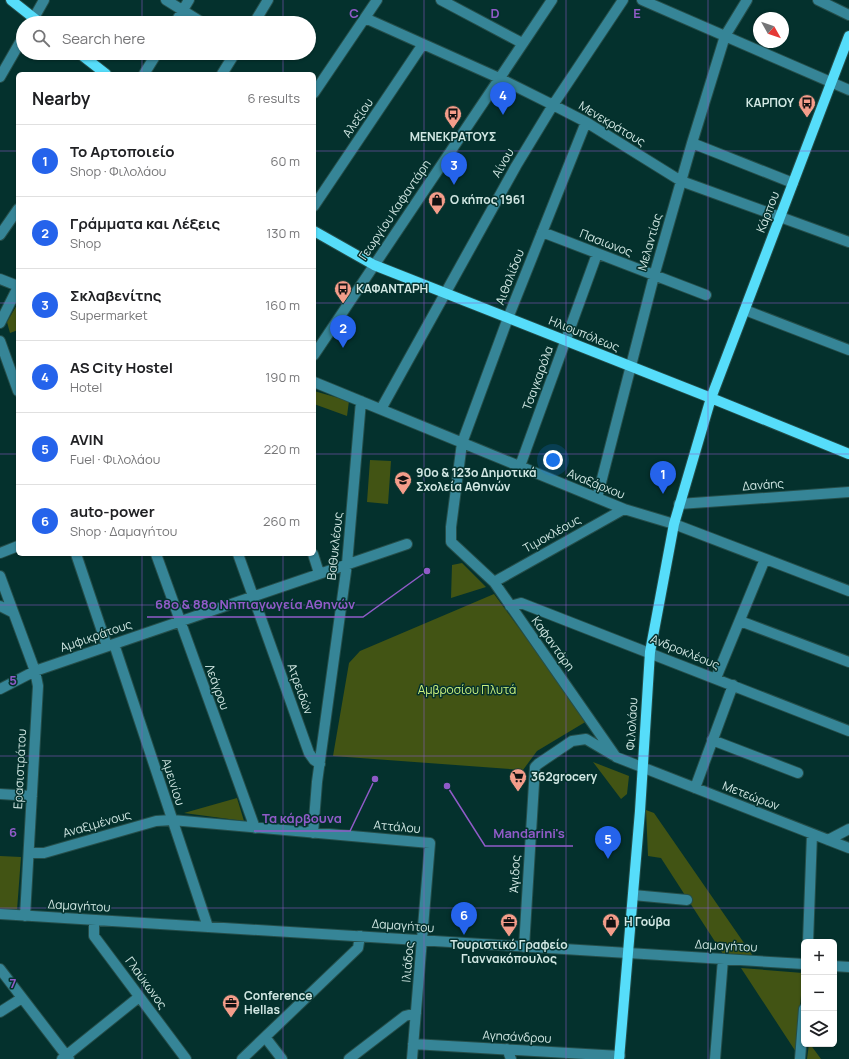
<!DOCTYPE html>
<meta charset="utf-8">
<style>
:root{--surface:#fff;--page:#f6f6f6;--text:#202124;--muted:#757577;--line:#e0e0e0;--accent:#2563eb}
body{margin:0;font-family:Manrope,sans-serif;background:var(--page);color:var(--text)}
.controls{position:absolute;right:12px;bottom:12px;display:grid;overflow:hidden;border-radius:6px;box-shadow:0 1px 3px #0004}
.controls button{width:36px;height:36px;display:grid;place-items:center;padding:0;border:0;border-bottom:1px solid var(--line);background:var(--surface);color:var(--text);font:20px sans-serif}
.compass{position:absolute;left:753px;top:12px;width:36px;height:36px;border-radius:50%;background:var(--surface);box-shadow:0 1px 3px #0004;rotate:130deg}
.you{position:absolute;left:553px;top:460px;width:14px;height:14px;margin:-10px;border:3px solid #fff;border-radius:50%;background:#1a73e8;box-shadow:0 0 0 6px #1a73e833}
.badge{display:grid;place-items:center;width:26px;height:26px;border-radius:50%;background:var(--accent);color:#fff;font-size:13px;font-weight:700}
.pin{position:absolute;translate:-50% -33px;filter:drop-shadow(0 1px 2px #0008)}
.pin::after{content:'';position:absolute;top:21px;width:14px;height:12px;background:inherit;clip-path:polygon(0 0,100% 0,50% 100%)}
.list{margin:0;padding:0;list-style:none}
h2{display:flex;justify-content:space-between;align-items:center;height:52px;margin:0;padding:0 16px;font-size:17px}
h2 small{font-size:13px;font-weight:400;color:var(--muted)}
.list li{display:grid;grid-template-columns:26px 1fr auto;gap:12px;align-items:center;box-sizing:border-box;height:72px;padding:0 16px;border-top:1px solid var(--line)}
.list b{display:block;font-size:15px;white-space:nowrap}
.list p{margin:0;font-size:13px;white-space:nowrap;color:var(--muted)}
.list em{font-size:13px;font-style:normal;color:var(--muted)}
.icon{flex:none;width:22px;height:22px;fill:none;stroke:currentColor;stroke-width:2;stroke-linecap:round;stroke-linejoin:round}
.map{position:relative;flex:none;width:849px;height:1059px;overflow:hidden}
.search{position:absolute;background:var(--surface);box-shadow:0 1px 3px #0004;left:16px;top:16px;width:300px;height:44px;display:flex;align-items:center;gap:10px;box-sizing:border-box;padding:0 14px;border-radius:22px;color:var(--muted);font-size:15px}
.panel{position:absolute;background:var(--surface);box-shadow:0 1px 3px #0004;left:16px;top:72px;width:300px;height:484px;border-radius:6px}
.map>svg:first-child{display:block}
.green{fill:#425414}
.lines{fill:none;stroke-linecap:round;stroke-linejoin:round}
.minor-casing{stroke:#254e4a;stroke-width:12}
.major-casing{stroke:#254e4a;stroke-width:12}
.minor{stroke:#368597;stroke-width:10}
.major{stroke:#56ddfa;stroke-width:10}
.grid{fill:none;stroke:#905bc8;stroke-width:1;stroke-opacity:0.55}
.labels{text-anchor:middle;stroke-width:3;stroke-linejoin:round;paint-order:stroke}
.poi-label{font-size:12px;font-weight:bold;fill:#d1e7e3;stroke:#04312d;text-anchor:start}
.street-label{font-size:12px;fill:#d1e7e3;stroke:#04312d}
.park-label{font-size:12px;fill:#ccf17d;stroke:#04312d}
.grid-label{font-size:13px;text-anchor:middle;font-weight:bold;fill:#905bc8;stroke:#04312d;stroke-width:3;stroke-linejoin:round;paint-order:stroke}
.leader{fill:none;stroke:#905bc8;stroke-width:1.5}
.callout-dot{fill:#905bc8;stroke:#04312d;stroke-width:1.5}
.callout-label{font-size:13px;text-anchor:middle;font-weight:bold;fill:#905bc8;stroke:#04312d;stroke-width:3;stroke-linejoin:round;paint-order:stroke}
</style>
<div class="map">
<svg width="849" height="1059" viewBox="0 0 849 1059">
<rect width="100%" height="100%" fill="#04312d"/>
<!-- green -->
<path class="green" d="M18,303v27l-8,3 -3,-11z
M314,391l35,10 -2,15 -33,-12z
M370,460l21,1 -3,43 -21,-2z
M462,563l24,24 -35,11 1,-33z
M494,594l93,127 -50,30 -14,19 -190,-14 16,-93 11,-12z
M593,762l36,14 -2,18 -6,5z
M237,798l7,23 -60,-8z
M646,810l8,3 99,143 -30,-2 -62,-96 -13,-2z
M0,856l21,1 -4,53 -17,-1z
M741,968l62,5 -7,79z
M809,1044h1l11,15h-14z"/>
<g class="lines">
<!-- minor casing -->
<g class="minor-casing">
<path id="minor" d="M166,0l37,23
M441,0l81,43
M642,0l207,90
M818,0l31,15
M365,18l134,60 54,27 33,17 95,59 168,61
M31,23l13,-23
M175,23l14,-23
M254,23l14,-23
M144,74l13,-21
M222,74l13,-21
M0,77l23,-40
M314,93l63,-93
M586,122l-78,196 -46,125 -11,84v15l43,40 122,175 233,91
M692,143l101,40
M314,206l109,-162
M542,232l164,63
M0,235l18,-26
M0,279l18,7
M745,310l104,40
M0,323l18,-36
M0,341l18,50
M314,355l238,-355
M314,382l310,127 50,15 175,67
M381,409l135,-243 37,-61 70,-105
M520,466l77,-212
M597,498l57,-222 38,-133 33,-107 22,-36
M679,504l170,-12
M0,553l18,-7
M76,554l31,92
M156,554l99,274
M238,554l71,199 5,7 6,4
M313,554l6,19
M0,576l35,95 3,15 -13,230
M494,582l130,-73
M0,606l12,6
M510,606l11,-3 328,128
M740,621l109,41
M114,644l94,283
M716,678l49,-119
M0,689l35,-18 372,-127
M712,740l86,33
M695,788l38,-103
M0,794l32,2
M313,833l4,-51 30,-218 14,-163
M828,840l21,-11
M29,853h15l112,-32 16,-1 258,23 -18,216
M633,895l54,5
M0,914l804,50
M94,920v16l92,123
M808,942l4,-108
M524,947l11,-180 3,-3 34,-23 14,-2 27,16
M834,966l15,1
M0,969l69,90
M0,1012l22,-14
M265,1037l17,22
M413,1044l207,12
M507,1049l4,10
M62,1059l77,-62
M242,1059l116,-111 2,-12
M349,1059l56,-43 11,-3
M715,1059l8,-100
M800,1059l4,-50"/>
</g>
<!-- major casing -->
<g class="major-casing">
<path id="major" d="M11,0l29,23
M79,53l27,21
M314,231l60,34 337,133 138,56
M619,1059l21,-248 10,-159 24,-128 37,-126 138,-362"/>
</g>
<!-- minor -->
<use href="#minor" class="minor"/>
<!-- major -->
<use href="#major" class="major"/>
</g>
<!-- grid -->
<path class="grid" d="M142,0v23M283,0v23M424,0v1059M566,0v1059M708,0v1059M142,53v21M283,53v21M0,151h18M314,151h535M0,303h18M314,303h535M0,454h18M314,454h535M142,554v505M283,554v505M0,605h849M0,756h849M0,908h849"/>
<!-- icons -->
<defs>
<g id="bus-pin" transform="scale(0.9)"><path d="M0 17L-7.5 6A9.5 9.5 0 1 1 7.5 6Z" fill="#f49d8a" stroke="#04312d"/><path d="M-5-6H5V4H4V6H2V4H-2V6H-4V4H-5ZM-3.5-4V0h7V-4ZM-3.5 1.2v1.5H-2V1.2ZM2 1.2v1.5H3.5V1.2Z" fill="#111"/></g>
<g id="shop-pin" transform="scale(0.9)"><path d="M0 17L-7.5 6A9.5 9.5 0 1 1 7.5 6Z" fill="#f49d8a" stroke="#04312d"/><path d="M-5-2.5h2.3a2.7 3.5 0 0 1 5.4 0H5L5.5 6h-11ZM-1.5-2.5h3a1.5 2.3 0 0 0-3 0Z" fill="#111"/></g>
<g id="school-pin" transform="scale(0.9)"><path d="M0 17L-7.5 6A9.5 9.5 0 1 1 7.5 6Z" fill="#f49d8a" stroke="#04312d"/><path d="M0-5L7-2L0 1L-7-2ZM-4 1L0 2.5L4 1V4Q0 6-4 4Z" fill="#111"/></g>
<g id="supermarket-pin" transform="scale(0.9)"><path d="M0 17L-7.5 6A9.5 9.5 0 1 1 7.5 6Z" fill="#f49d8a" stroke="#04312d"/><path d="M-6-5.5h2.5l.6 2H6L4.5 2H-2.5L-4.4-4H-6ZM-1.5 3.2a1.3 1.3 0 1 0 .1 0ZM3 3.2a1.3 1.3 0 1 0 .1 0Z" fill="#111"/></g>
<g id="office-pin" transform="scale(0.9)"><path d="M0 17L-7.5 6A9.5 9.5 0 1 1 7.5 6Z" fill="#f49d8a" stroke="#04312d"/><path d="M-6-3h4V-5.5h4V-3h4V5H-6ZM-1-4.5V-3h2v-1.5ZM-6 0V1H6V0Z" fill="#111"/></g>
</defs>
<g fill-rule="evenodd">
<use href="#bus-pin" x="807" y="103"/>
<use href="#bus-pin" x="453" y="114"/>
<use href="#shop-pin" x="437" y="200"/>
<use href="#bus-pin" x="343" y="289"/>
<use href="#school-pin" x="403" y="480"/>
<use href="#supermarket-pin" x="518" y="777"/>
<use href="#office-pin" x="509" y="922"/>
<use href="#shop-pin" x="611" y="922"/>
<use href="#office-pin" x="231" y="1003"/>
</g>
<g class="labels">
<!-- poi labels -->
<g class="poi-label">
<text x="794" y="107" text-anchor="end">ΚΑΡΠΟΥ</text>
<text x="453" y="141" text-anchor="middle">ΜΕΝΕΚΡΑΤΟΥΣ</text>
<text x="450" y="204">Ο κήπος 1961</text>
<text x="356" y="293">ΚΑΦΑΝΤΑΡΗ</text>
<text x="416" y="477">90ο &amp; 123ο Δημοτικά<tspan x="416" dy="14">Σχολεία Αθηνών</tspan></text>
<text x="531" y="781">362grocery</text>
<text x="624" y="926">Η Γούβα</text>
<text x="509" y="949" text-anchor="middle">Τουριστικό Γραφείο<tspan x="509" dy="14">Γιαννακόπουλος</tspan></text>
<text x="244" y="1000">Conference<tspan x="244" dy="14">Hellas</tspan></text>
</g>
<!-- street labels -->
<g class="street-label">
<text transform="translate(358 118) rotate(-56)" y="4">Αλεξίου</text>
<text transform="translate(612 124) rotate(31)" y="4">Μενεκράτους</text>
<text transform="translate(503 163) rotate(-60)" y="4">Αίνου</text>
<text transform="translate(395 210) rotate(-56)" y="4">Γεωργίου Καφαντάρη</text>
<text transform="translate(768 212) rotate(-69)" y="4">Κάρπου</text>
<text transform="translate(650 242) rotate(-74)" y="4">Μελαντίας</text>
<text transform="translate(606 243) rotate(21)" y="4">Πασιωνος</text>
<text transform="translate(510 277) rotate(-69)" y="4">Αιθαλίδου</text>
<text transform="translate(584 334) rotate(22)" y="4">Ηλιουπόλεως</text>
<text transform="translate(538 378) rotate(-70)" y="4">Τσαγκαρόλα</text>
<text transform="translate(596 484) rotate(22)" y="4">Αναξάρχου</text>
<text transform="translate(763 485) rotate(-4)" y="4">Δανάης</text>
<text transform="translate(552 534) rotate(-29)" y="4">Τιμοκλέους</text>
<text transform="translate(335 546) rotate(-84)" y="4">Βαθυκλέους</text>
<text transform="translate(96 636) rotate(-19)" y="4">Αμφικράτους</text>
<text transform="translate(553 644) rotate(54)" y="4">Καφαντάρη</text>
<text transform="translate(685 652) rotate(22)" y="4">Ανδροκλέους</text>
<text transform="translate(217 687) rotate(70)" y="4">Λεάγρου</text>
<text transform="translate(300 689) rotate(70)" y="4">Ατρειδών</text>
<text transform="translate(632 724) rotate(-87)" y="4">Φιλολάου</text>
<text transform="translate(20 769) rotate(-87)" y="4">Ερασιστράτου</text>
<text transform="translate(173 782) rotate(72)" y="4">Αμεινίου</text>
<text transform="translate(751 796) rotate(21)" y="4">Μετεώρων</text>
<text transform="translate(97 824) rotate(-16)" y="4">Αναξιμένους</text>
<text transform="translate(397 827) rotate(5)" y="4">Αττάλου</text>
<text transform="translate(515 874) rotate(-87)" y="4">Άγιδος</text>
<text transform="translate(79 906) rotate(3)" y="4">Δαμαγήτου</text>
<text transform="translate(403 926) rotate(4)" y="4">Δαμαγήτου</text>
<text transform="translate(726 946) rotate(3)" y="4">Δαμαγήτου</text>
<text transform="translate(408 962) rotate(-85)" y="4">Ιλιάδος</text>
<text transform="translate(146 983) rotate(54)" y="4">Γλαύκωνος</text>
<text transform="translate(517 1037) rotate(3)" y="4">Αγησάνδρου</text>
</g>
<!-- park labels -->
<g class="park-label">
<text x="467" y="694">Αμβροσίου Πλυτά</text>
</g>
</g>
<g class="grid-label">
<text x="354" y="18">C</text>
<text x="495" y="18">D</text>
<text x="637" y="18">E</text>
<text x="13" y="685">5</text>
<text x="13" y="837">6</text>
<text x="13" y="988">7</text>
</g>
<!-- callouts -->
<path class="leader" d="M427 571L363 617H147M375 779L350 831H254M447 786L485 846H573"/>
<g class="callout-dot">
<circle cx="427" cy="571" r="4"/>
<circle cx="375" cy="779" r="4"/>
<circle cx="447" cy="786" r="4"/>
</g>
<g class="callout-label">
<text x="255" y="609">68ο &amp; 88ο Νηπιαγωγεία Αθηνών</text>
<text x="302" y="823">Τα κάρβουνα</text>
<text x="529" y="838">Mandarini's</text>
</g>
</svg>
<div class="controls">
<button>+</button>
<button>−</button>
<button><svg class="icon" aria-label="layers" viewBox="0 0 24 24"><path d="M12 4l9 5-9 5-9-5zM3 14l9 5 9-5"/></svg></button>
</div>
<svg class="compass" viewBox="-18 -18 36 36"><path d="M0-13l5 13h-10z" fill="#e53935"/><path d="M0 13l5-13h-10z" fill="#757577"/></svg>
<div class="you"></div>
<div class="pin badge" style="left:663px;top:494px">1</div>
<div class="pin badge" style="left:343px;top:348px">2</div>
<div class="pin badge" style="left:454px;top:185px">3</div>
<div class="pin badge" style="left:503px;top:115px">4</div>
<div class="pin badge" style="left:608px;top:859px">5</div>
<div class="pin badge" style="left:464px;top:935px">6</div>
<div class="search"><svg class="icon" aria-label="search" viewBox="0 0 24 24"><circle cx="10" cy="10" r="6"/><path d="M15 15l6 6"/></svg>Search here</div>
<section class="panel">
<h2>Nearby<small>6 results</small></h2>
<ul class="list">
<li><span class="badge">1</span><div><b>Το Αρτοποιείο</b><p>Shop · Φιλολάου</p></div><em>60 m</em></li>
<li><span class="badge">2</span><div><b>Γράμματα και Λέξεις</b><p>Shop</p></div><em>130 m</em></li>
<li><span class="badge">3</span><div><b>Σκλαβενίτης</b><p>Supermarket</p></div><em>160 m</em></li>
<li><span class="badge">4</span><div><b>AS City Hostel</b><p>Hotel</p></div><em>190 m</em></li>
<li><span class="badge">5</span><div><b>AVIN</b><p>Fuel · Φιλολάου</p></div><em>220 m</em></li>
<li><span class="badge">6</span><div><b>auto-power</b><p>Shop · Δαμαγήτου</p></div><em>260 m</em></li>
</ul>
</section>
</div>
